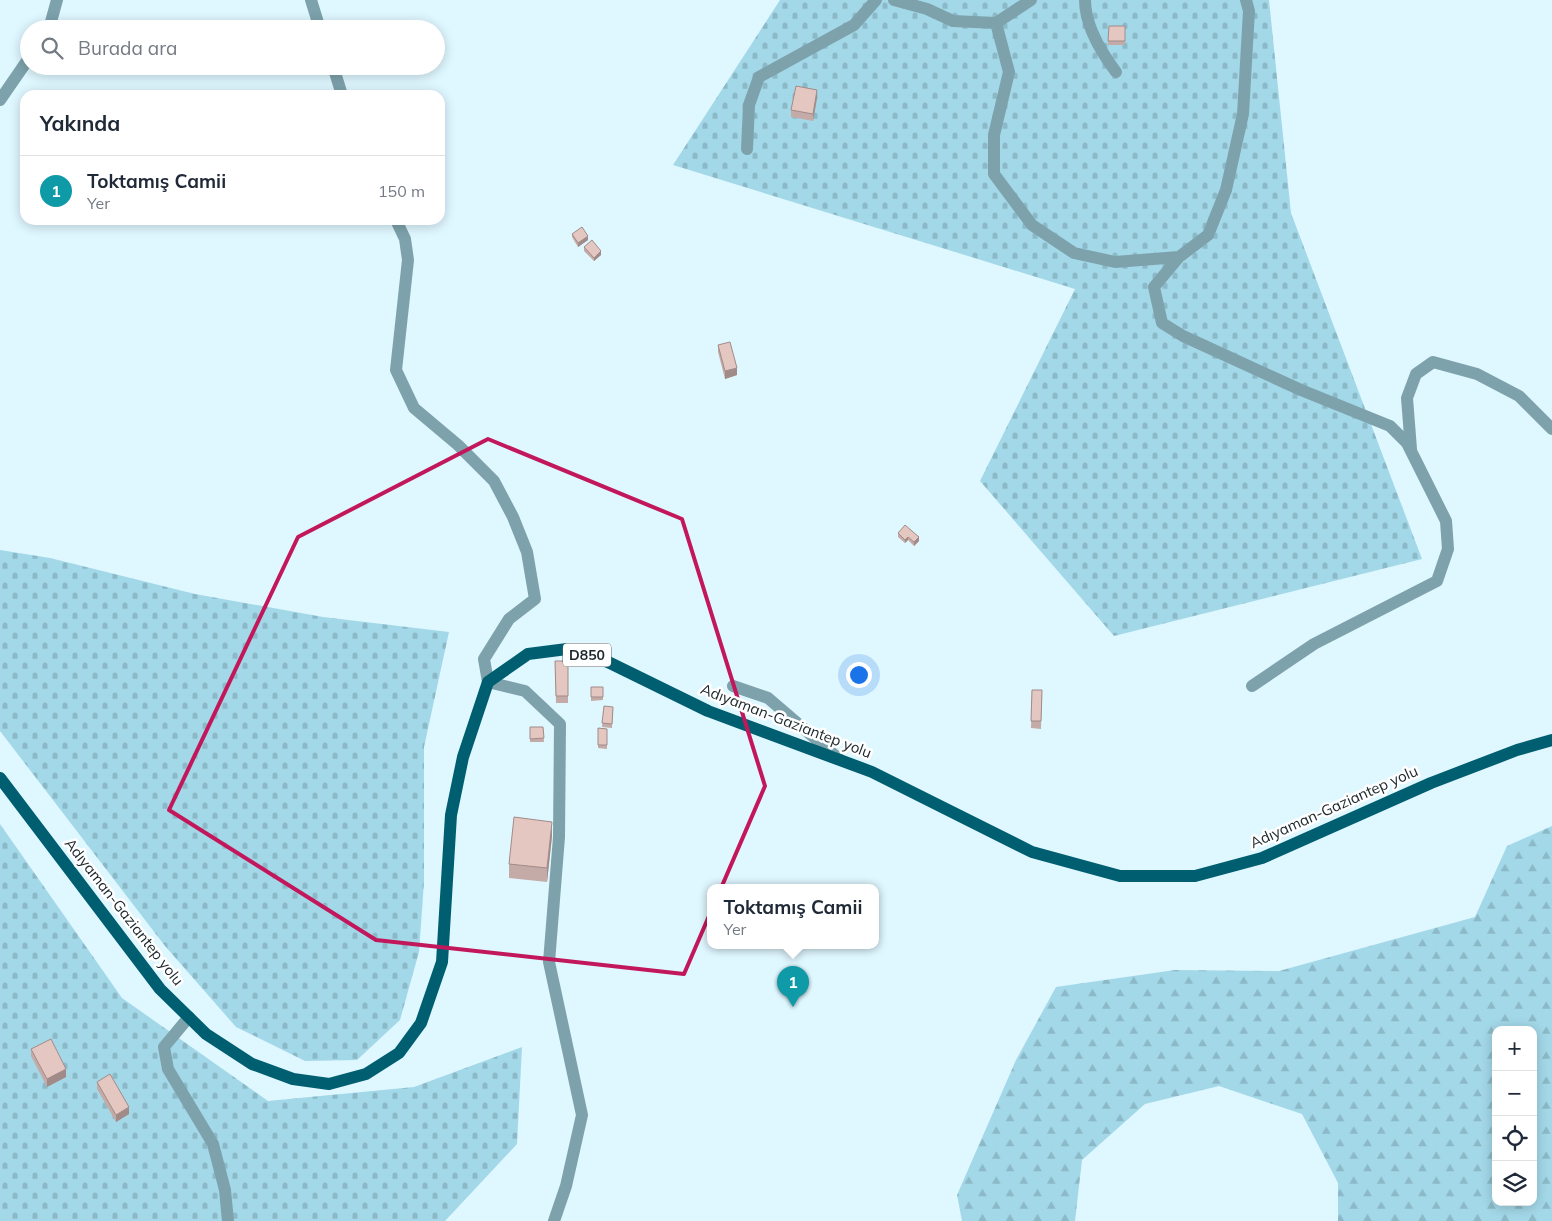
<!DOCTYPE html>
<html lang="tr">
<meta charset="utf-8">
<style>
:root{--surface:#fff;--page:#f2f2f3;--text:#1f2937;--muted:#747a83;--line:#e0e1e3;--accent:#bf3222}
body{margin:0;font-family:Mulish,sans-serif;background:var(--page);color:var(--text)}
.controls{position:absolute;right:15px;bottom:15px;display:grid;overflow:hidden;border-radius:10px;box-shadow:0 2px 12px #0003}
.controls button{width:45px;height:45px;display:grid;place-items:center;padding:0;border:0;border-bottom:1px solid var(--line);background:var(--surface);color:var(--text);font:25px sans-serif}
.you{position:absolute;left:858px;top:674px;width:18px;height:18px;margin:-12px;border:4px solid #fff;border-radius:50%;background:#1a73e8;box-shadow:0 0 0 8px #1a73e833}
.badge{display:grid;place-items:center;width:32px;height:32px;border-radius:50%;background:var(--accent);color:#fff;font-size:16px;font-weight:700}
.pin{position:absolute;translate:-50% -41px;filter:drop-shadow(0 1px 2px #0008)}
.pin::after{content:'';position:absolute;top:26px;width:18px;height:15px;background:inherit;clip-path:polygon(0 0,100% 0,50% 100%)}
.popup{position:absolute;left:707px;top:884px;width:172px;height:65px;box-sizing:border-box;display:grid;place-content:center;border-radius:10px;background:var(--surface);filter:drop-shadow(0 1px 4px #0005);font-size:16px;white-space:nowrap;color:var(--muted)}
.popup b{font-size:19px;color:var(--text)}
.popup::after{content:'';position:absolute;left:50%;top:100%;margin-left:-10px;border:10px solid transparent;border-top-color:var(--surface)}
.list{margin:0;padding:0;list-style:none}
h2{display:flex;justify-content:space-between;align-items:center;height:65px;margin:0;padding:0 20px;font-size:21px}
h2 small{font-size:16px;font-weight:400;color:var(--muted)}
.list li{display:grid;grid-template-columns:32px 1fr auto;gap:15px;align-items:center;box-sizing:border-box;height:70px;padding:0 20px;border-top:1px solid var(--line)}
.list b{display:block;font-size:19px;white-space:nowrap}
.list p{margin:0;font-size:16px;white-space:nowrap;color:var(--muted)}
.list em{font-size:16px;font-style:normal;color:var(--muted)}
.icon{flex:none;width:28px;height:28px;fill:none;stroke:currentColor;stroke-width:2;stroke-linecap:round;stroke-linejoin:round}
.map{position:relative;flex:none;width:1552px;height:1221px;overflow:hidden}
.search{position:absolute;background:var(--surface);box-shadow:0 2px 12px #0003;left:20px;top:20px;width:425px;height:55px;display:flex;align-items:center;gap:12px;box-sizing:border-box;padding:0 18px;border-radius:28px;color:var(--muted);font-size:19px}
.panel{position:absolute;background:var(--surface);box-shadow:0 2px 12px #0003;left:20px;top:90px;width:425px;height:135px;border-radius:15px}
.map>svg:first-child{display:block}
.forest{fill:url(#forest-firs);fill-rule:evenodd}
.cemetery{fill:url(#cemetery-stones)}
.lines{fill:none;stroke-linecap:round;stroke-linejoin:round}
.minor{stroke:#7da2ac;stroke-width:12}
.major{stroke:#005e71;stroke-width:12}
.wall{fill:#c5aba7}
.shaded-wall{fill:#a08b88}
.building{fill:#e5c7c2;stroke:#a08b88}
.marked{fill:none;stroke:#c2185b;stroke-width:4;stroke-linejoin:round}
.labels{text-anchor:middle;stroke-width:5;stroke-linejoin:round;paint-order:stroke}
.shield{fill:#fff;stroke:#5f6769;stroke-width:1}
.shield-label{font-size:14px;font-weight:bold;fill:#1a2629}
.street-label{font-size:15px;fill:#1a2629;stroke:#fff}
</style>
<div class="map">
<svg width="1552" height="1221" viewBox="0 0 1552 1221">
<defs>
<pattern id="forest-firs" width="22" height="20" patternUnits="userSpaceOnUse" patternTransform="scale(1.25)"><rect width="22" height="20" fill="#a3d8e8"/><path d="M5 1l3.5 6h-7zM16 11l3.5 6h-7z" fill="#8cb9c7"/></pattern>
<pattern id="cemetery-stones" width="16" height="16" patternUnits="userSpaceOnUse" patternTransform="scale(1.25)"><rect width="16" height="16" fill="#a3d8e8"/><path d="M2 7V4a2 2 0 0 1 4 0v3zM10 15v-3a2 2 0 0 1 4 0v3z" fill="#8cb9c7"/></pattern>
</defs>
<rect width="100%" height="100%" fill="#dff7ff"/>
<!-- forest -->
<path class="forest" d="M1552,826v395h-214v-38l-36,-69 -83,-28 -74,18 -63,56 -7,61h-113l-5,-26 59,-135 40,-73 119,-17 104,1 196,-54 32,-71zM1496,1030h37v172h-37z"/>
<!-- cemetery -->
<path class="cemetery" d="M780,0h489l22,213 131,346 -308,77 -134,-155 95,-192 -402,-124z
M0,550l50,8 145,36 128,23 126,15 -25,115v135l-5,70 -19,68 -43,40 -52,1 -69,-34 -71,-81 -165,-215z
M0,824l122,174 146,103 146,-14 108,-40 -5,97 -72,77h-445z"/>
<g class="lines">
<!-- minor -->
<path class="minor" d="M311,0l9,29
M894,0l33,9 26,12 43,2 35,-23
M1085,0c0,26 16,52 31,72
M1246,0l3,11 -6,103 -17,76 -18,45 -29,22 -25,30 8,36 21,13 118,54 89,36 17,17 39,78 2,28 -11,32 -123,63 -62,42
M996,23l13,49 -15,63v39l38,51 42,28 41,9 64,-5
M49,29l8,-29
M333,66l9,29
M0,100l29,-42
M747,149l2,-44 10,-28 95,-52 22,-25
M396,220l9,19 3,21 -12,110 18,38 44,37 36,36 19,36 14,35 8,47 -26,20 -25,40 4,23 37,9 35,33 -1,113 -10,125 33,153 -16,71 -12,35
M1411,449l-4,-51 9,-24 17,-12 44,12 42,22 33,33
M733,686l35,12 70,60
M189,1017l-25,30 4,22 45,75 12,46 3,31"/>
<!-- major -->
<path class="major" d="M0,778l160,211 46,45 46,30 41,15 36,5 37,-10 33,-21 22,-30 21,-61 9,-147 12,-58 25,-75 40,-28 39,-5 41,13 100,49 164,61 160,80 88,24h75l67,-18 169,-75 86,-33 35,-10"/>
</g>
<!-- wall -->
<path class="wall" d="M1109,26h16v19h-17z
M817,98l-4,23 -22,-4v-7z
M572,234l16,6 -10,7 -6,-10z
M584,247l17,8 -7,6 -10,-10z
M718,345l19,30 -12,4 -7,-27z
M898,533l21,8 -5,5 -6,-6 -3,3 -7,-6z
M555,661h13v42h-12z
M591,687h12v13l-12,1z
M1032,690h10l-1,39 -10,-1z
M604,706l9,4 -1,18 -10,-1z
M530,727h13l1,15h-14z
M598,728l9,1v20l-9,-1z
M552,836l-5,46 -38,-4v-14z
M31,1049l35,28 -19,10 -16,-31z
M97,1082l32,32 -13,8 -19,-33z"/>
<!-- shaded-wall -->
<path class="shaded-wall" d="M817,90v8l-4,23v-7z
M588,236v4l-10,7v-4z
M601,251v4l-7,6v-3z
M737,368v7l-12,4v-8z
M908,537v3l-3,3v-3z
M919,537v4l-5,5v-4z
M552,822v14l-5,46v-14z
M66,1069v8l-19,10v-8z
M129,1107v7l-13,8v-7z"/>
<!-- building -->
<path class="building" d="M1109,26h16v15h-17z
M796,86l21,4 -4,24 -22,-4z
M582,227l6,9 -10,7 -6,-9z
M592,240l9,11 -7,7 -10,-11z
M730,342l7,26 -12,3 -7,-26z
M905,525l14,12 -5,5 -6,-5 -3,3 -7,-7z
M555,661h13v35h-12z
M591,687h12v10h-12z
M1032,690h10l-1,31h-10z
M604,706l9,1 -1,17 -10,-1z
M530,727h13l1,11 -14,1z
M598,728l9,1v16h-9z
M514,817l38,5 -5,46 -38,-4z
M51,1039l15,30 -19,10 -16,-30z
M110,1074l19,33 -13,8 -19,-33z"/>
<!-- marked area -->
<path class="marked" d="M488,439l194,80 83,267 -81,188 -308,-34 -207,-130 129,-273z"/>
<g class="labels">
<!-- shield labels -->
<rect class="shield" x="563" y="643.5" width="48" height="23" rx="4"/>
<g class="shield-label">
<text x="587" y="660">D850</text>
</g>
<!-- street labels -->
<g class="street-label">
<text transform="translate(786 721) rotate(21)" y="5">Adıyaman-Gaziantep yolu</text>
<text transform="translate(1334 807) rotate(-24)" y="5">Adıyaman-Gaziantep yolu</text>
<text transform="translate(124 912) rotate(52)" y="5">Adıyaman-Gaziantep yolu</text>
</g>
</g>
</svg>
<div class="controls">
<button>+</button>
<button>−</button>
<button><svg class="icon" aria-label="locate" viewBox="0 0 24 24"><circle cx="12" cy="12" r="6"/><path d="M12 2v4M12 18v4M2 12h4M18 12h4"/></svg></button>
<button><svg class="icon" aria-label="layers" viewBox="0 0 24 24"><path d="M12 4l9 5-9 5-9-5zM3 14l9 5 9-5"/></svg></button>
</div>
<div class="you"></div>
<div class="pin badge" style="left:793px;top:1007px;background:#0f9aa8">1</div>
<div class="popup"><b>Toktamış Camii</b>Yer</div>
<div class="search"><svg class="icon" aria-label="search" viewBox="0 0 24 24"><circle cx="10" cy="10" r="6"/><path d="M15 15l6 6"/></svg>Burada ara</div>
<section class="panel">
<h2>Yakında<small></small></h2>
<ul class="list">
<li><span class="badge" style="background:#0f9aa8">1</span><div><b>Toktamış Camii</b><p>Yer</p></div><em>150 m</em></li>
</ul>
</section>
</div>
